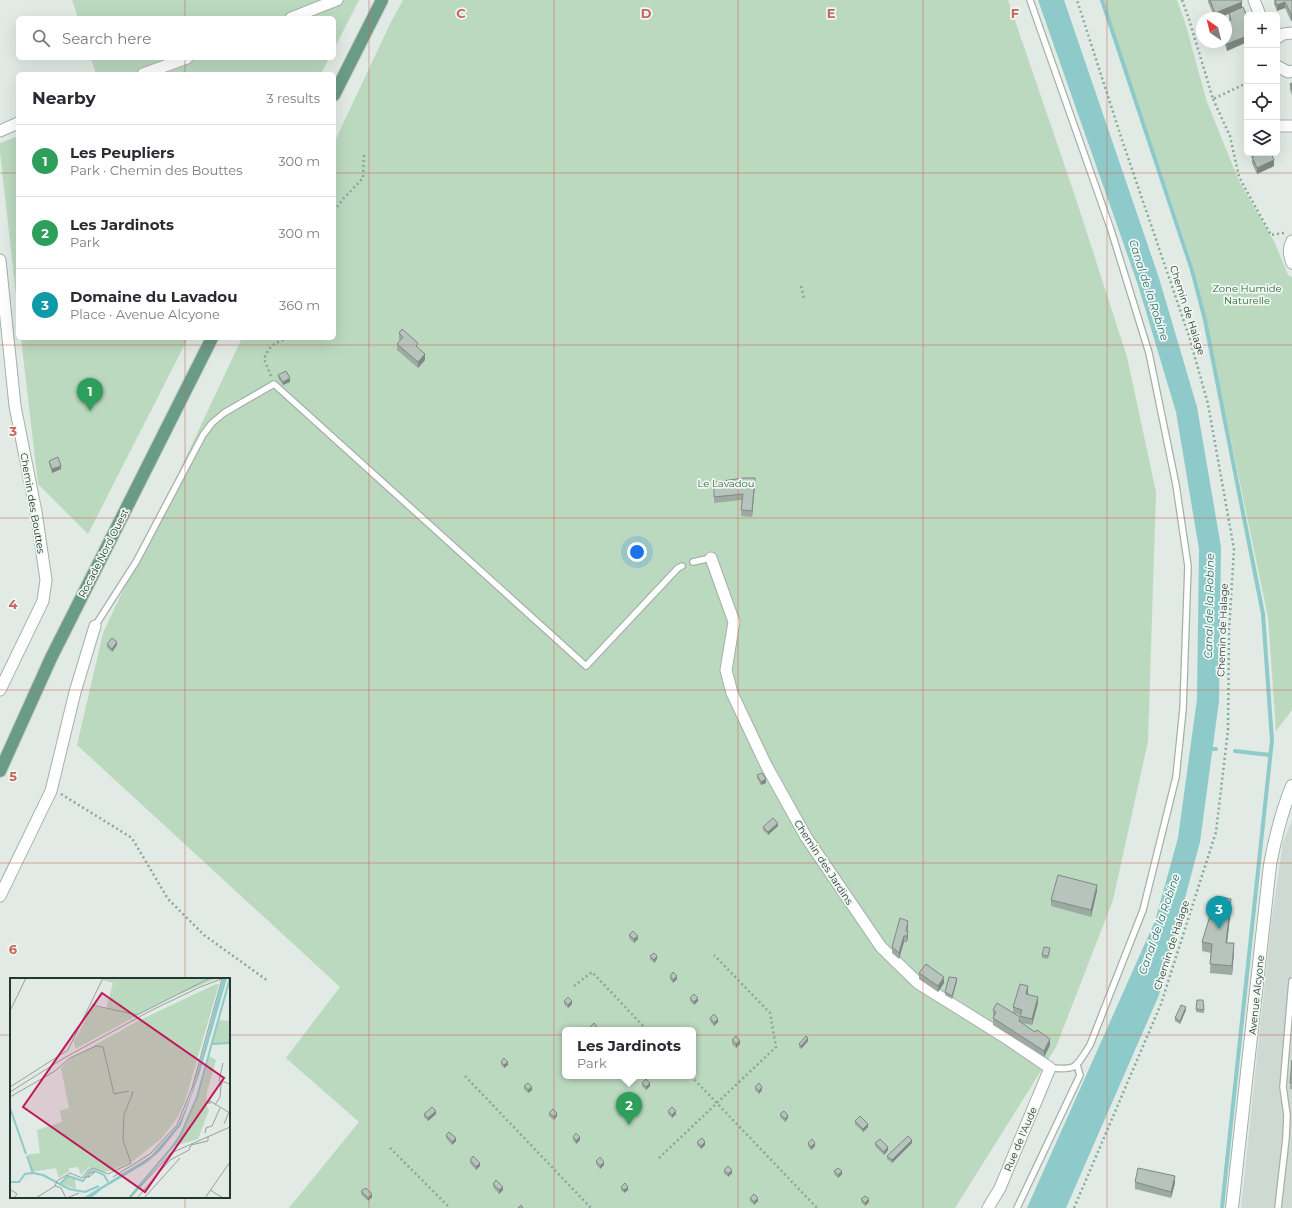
<!DOCTYPE html>
<meta charset="utf-8">
<style>
:root{--surface:#fff;--page:#f2f2f3;--text:#2b2b33;--muted:#7c7c81;--line:#e1e1e2;--accent:#e46f64}
body{margin:0;font-family:Montserrat,sans-serif;background:var(--page);color:var(--text)}
.controls{position:absolute;right:12px;top:12px;display:grid;overflow:hidden;border-radius:6px;box-shadow:0 4px 16px #0002}
.controls button{width:36px;height:36px;display:grid;place-items:center;padding:0;border:0;border-bottom:1px solid var(--line);background:var(--surface);color:var(--text);font:20px sans-serif}
.compass{position:absolute;left:1196px;top:12px;width:36px;height:36px;border-radius:50%;background:var(--surface);box-shadow:0 4px 16px #0002;rotate:325deg}
.you{position:absolute;left:637px;top:552px;width:14px;height:14px;margin:-10px;border:3px solid #fff;border-radius:50%;background:#1a73e8;box-shadow:0 0 0 6px #1a73e833}
.badge{display:grid;place-items:center;width:26px;height:26px;border-radius:50%;background:var(--accent);color:#fff;font-size:13px;font-weight:700}
.pin{position:absolute;translate:-50% -33px;filter:drop-shadow(0 1px 2px #0008)}
.pin::after{content:'';position:absolute;top:21px;width:14px;height:12px;background:inherit;clip-path:polygon(0 0,100% 0,50% 100%)}
.popup{position:absolute;left:562px;top:1027px;width:134px;height:52px;box-sizing:border-box;display:grid;place-content:center;border-radius:6px;background:var(--surface);filter:drop-shadow(0 1px 3px #0005);font-size:13px;white-space:nowrap;color:var(--muted)}
.popup b{font-size:15px;color:var(--text)}
.popup::after{content:'';position:absolute;left:50%;top:100%;margin-left:-8px;border:8px solid transparent;border-top-color:var(--surface)}
.list{margin:0;padding:0;list-style:none}
h2{display:flex;justify-content:space-between;align-items:center;height:52px;margin:0;padding:0 16px;font-size:17px}
h2 small{font-size:13px;font-weight:400;color:var(--muted)}
.list li{display:grid;grid-template-columns:26px 1fr auto;gap:12px;align-items:center;box-sizing:border-box;height:72px;padding:0 16px;border-top:1px solid var(--line)}
.list b{display:block;font-size:15px;white-space:nowrap}
.list p{margin:0;font-size:13px;white-space:nowrap;color:var(--muted)}
.list em{font-size:13px;font-style:normal;color:var(--muted)}
.icon{flex:none;width:22px;height:22px;fill:none;stroke:currentColor;stroke-width:2;stroke-linecap:round;stroke-linejoin:round}
.map{position:relative;flex:none;width:1292px;height:1208px;overflow:hidden}
.search{position:absolute;background:var(--surface);box-shadow:0 4px 16px #0002;left:16px;top:16px;width:320px;height:44px;display:flex;align-items:center;gap:10px;box-sizing:border-box;padding:0 14px;border-radius:6px;color:var(--muted);font-size:15px}
.panel{position:absolute;background:var(--surface);box-shadow:0 4px 16px #0002;left:16px;top:72px;width:320px;height:268px;border-radius:6px}
.map>svg:first-child{display:block}
.built{fill:#cfd9d3}
.green{fill:#bbd9bf;fill-rule:evenodd}
.water{fill:#8ecac9}
.lines{fill:none;stroke-linecap:round;stroke-linejoin:round}
.stream{stroke:#8ecac9;stroke-width:4}
.service-casing{stroke:#a4b1aa;stroke-width:8}
.minor-casing{stroke:#a4b1aa;stroke-width:13}
.tertiary-casing{stroke:#a4b1aa;stroke-width:14}
.primary-casing{stroke:#c1c8c5;stroke-width:14}
.path{stroke:#84aa98;stroke-width:2.5;stroke-dasharray:2 3;stroke-linecap:butt}
.service{stroke:#fff;stroke-width:5.5}
.minor{stroke:#fff;stroke-width:11}
.tertiary{stroke:#fff;stroke-width:12}
.primary{stroke:#699b86;stroke-width:12}
.wall{fill:#9da9a3;fill-rule:evenodd}
.shaded-wall{fill:#7f8984}
.building{fill:#b6c4bd;stroke:#7f8984}
.grid{fill:none;stroke:#c7675c;stroke-width:1;stroke-opacity:0.55}
.labels{text-anchor:middle;stroke-width:3.5;stroke-linejoin:round;paint-order:stroke}
.park-label{font-size:10px;fill:#316b3e;stroke:#f1f7f3}
.street-label{font-size:10px;fill:#23392f;stroke:#f1f7f3}
.water-label{font-size:11px;font-style:italic;fill:#236e6e;stroke:#f1f7f3}
.inset-river{fill:none;stroke:#8ecac9;stroke-width:2}
.inset-road{fill:none;stroke:#95a39c;stroke-width:1}
.view{fill:#c2185b;fill-opacity:0.15;stroke:#c2185b;stroke-width:2}
.inset-edge{fill:none;stroke:#23392f;stroke-width:2}
.grid-label{font-size:13px;text-anchor:middle;font-weight:bold;fill:#c7675c;stroke:#f1f7f3;stroke-width:3.5;stroke-linejoin:round;paint-order:stroke}
</style>
<div class="map">
<svg width="1292" height="1208" viewBox="0 0 1292 1208">
<rect width="100%" height="100%" fill="#e1eae4"/>
<!-- built -->
<path class="built" d="M1292,820v388h-51l30,-284 12,-82z"/>
<!-- green -->
<path class="green" d="M72,0h287l-25,49v-31h-256z
M403,0h605l67,196 52,161 29,135 -8,249 -35,159 -57,147 -101,161h-666l70,-86 -73,-64 54,-71 -263,-242 26,-112 139,-295h92v-195l57,-121zM565,1030h128v46h-128z
M1103,0h74l7,19 23,83 32,79 36,62 13,32 4,2v433l-16,21 -8,-114 -66,-316 -8,-32 -24,-72z
M91,58h238l-8,16h-225z
M18,136v176l-18,-159v-10z
M21,338h167l-100,196 -50,-50z"/>
<!-- water -->
<path class="water" d="M1038,0h26l95,278 38,129 24,140 -2,154 -19,141 -41,153 -93,213h-39l128,-287 23,-83 19,-139 2,-150 -23,-137 -38,-127z"/>
<g class="lines">
<!-- stream -->
<path class="stream" d="M1102,0l90,270 13,50 58,294 9,126 -50,468
M1207,749h9
M1235,751l35,4"/>
<!-- service casing -->
<g class="service-casing">
<path id="service" d="M1030,0l81,230 38,123 27,132 12,81 -5,143 -7,68 -33,133 -53,135c-15,23 -12,25 -40,23
M693,562l18,-4
M95,626l41,-64 67,-127 9,-12 12,-10 50,-29 312,282 92,-98 4,-2
M1017,1208l63,-133 -3,-10
M1278,1208l8,-70 1,-23 -4,-28 9,-106"/>
</g>
<!-- minor casing -->
<g class="minor-casing">
<path id="minor" d="M1254,0l6,15
M291,18l46,-18
M1277,38l6,-4 9,-1
M1277,66l11,6 4,-1
M143,74l44,-16
M1278,126h14
M0,131l18,-8
M1292,241c-4,8 -3,14 0,22
M0,260l15,146 21,106 10,68 -3,21 -43,89
M711,558l23,64 -8,48 6,23 34,72 40,72 75,110 37,36 85,53 47,32 -50,120 -12,20
M0,896l51,-105 24,-99 20,-66"/>
</g>
<!-- tertiary casing -->
<g class="tertiary-casing">
<path id="tertiary" d="M1232,1208l38,-343c5,-27 12,-54 22,-79"/>
</g>
<!-- primary casing -->
<g class="primary-casing">
<path id="primary" d="M334,95l48,-95
M0,771l51,-113 161,-320"/>
</g>
<!-- path -->
<path class="path" d="M1182,0l7,19 24,80 34,-16
M1213,99l17,37 9,41 32,58 13,-2
M334,211l10,-13 19,-20 1,-25
M801,286l3,13
M271,376l-7,-17c6,-15 11,-16 25,-21
M61,794l71,44 36,61 36,36 64,46
M574,986l18,-14 55,58
M465,1076l126,132
M691,1076l126,132
M390,1148l60,60
M659,1158l117,-111 -6,-34 -56,-58
M1074,1208l87,-204 55,-172 12,-102 1,-99 5,-82 -26,-145 -19,-68 -67,-196 -45,-140"/>
<!-- service -->
<use href="#service" class="service"/>
<!-- minor -->
<use href="#minor" class="minor"/>
<!-- tertiary -->
<use href="#tertiary" class="tertiary"/>
<!-- primary -->
<use href="#primary" class="primary"/>
</g>
<!-- wall -->
<path class="wall" d="M1208,0h33l1,7 5,9v26l-20,9 -3,-9h2l3,-21v-7l-11,4h-3l-7,-16z
M1274,0h18v20l-1,1 -6,-13 -8,3 -3,-7z
M1292,83v12l-2,-5v-6z
M1249,153h22l3,13 -17,8 -5,-11v-5z
M399,333l19,15 7,12 -7,8 -21,-18v-6l3,-3 -1,-2z
M278,375l12,7 -7,3 -5,-7z
M49,461l12,8 -9,4 -3,-9z
M714,482l41,2 -3,33 -11,-1 1,-16 -28,3z
M107,644l10,1 -5,7 -5,-5z
M757,775l9,8 -5,2 -4,-7z
M778,826l-10,9 -5,-5v-3z
M1097,891l-6,26 -40,-11v-6z
M1231,908l-4,35 7,9 -2,23 -22,-2 1,-20 -9,-2v-9z
M908,927l-1,4 1,6 -1,5h-3l-5,17 -7,-6v-6z
M629,935l9,4 -4,4 -5,-5z
M1050,951l-2,8 -6,-1v-3z
M650,956l7,3 -3,4 -4,-4z
M919,973l25,10 -6,9 -19,-13z
M670,976l7,3 -4,4 -3,-4z
M957,981l-5,18 -7,-4v-3z
M1028,992v3l10,8 -6,22 -11,-2 29,22 -6,12 -51,-32v-7l1,-2h-1v-6l20,3v-6zM1014,1013l7,2 -1,7v-5z
M690,998l8,3 -4,4 -4,-4z
M1203,1000l1,13 -8,-1v-3z
M564,1001l8,3 -4,4 -4,-4z
M1186,1010l-6,14 -5,-3v-3z
M710,1018l8,4 -4,4 -4,-5z
M732,1040l8,4 -4,4 -4,-4z
M808,1041l-7,8 -2,-2v-3z
M1292,1060v29h-2z
M501,1062l7,3 -4,3 -3,-3z
M642,1083l8,3 -4,4 -4,-4z
M524,1086l8,4 -4,3 -4,-4z
M755,1087l7,3 -3,4 -4,-4z
M668,1111l8,3 -4,4 -4,-4z
M549,1113l8,3 -3,4 -5,-4z
M424,1114h12l-8,7 -4,-4z
M780,1114l8,4 -3,4 -5,-5z
M855,1121l13,6 -5,5 -8,-8z
M446,1135l10,6 -4,4 -6,-7z
M573,1137l7,3 -4,4 -3,-4z
M697,1142l8,3 -4,4 -4,-4z
M808,1143l7,3 -4,4 -3,-4z
M875,1143l13,7 -4,5 -9,-9z
M912,1143l-20,20 -5,-4v-3z
M470,1160l10,6 -4,4 -6,-7z
M596,1161l8,4 -4,4 -4,-5z
M724,1170l8,3 -4,4 -4,-4z
M834,1171l8,3 -4,4 -4,-4z
M1135,1182l40,1 -4,15 -36,-9z
M493,1184l10,6 -4,4 -6,-7z
M621,1187l7,3 -4,3 -3,-3z
M361,1191l11,6 -4,4 -7,-7z
M750,1198l8,3 -4,4 -4,-4z
M861,1199l8,3 -4,4 -4,-4z"/>
<!-- shaded-wall -->
<path class="shaded-wall" d="M1242,2v6l-24,10h-3v-5z
M1285,2v6l-8,3v-6z
M1291,14h1v6l-1,1z
M1247,36v6l-20,9v-7z
M1274,160v6l-17,8v-6z
M425,354v6l-7,8v-6z
M290,378v4l-7,3v-3z
M61,466v3l-9,4v-4z
M755,478v6l-3,33v-6z
M117,642v3l-5,7v-3z
M766,779v4l-5,2v-3z
M778,823v3l-10,9v-3z
M1097,885v6l-6,26v-7z
M1231,899v9l-5,44v-9z
M908,921v6l-2,10v-6z
M908,931v6l-1,5v-6z
M638,936v3l-4,4v-4z
M904,936v6l-5,17v-6z
M1234,943v9l-2,23v-9z
M657,956v3l-3,4v-3z
M677,976v3l-4,4v-3z
M944,977v6l-6,9v-6z
M957,978v3l-5,18v-3z
M1028,986v6l-2,8v-6z
M1038,997v6l-6,22v-6z
M698,998v3l-4,4v-3z
M572,1001v3l-4,4v-3z
M1186,1007v3l-6,14v-3z
M718,1019v3l-4,4v-3z
M808,1038v3l-7,8v-3z
M1050,1039v6l-6,12v-6z
M740,1041v3l-4,4v-4z
M508,1062v3l-4,3v-3z
M650,1083v3l-4,4v-3z
M532,1087v3l-4,3v-3z
M762,1087v3l-3,4v-3z
M436,1111v3l-8,7v-3z
M676,1111v3l-4,4v-3z
M557,1113v3l-3,4v-3z
M788,1115v3l-3,4v-3z
M868,1124v3l-5,5v-3z
M580,1137v3l-4,4v-3z
M456,1138v3l-4,4v-3z
M912,1140v3l-20,20v-3z
M705,1142v3l-4,4v-3z
M815,1143v3l-4,4v-3z
M888,1147v3l-4,5v-3z
M604,1162v3l-4,4v-3z
M480,1163v3l-4,4v-3z
M732,1170v3l-4,4v-3z
M842,1171v3l-4,4v-3z
M1175,1176v7l-4,15v-6z
M503,1187v3l-4,4v-4z
M628,1187v3l-4,3v-3z
M372,1194v3l-4,4v-3z
M758,1198v3l-4,4v-3z
M869,1199v3l-4,4v-3z"/>
<!-- building -->
<path class="building" d="M1210,0h31l1,2 -27,11z
M1275,0h17v14h-1l-6,-12 -8,3z
M1243,7l4,9v20l-20,8 -1,-3v-19l5,-2 -2,-7z
M1292,83v6l-2,-5z
M1252,153h19l3,7 -17,8 -5,-11 2,-1z
M402,329l16,14 -2,3 9,8 -7,8 -21,-18 6,-7 -4,-4z
M286,371l4,7 -7,4 -5,-7z
M58,457l3,9 -9,3 -3,-8z
M744,478h11l-3,33 -11,-1 2,-16 -29,3v-15z
M112,638l5,4 -5,7 -5,-5z
M762,773l4,6 -5,3 -4,-7z
M773,818l5,5 -10,9 -5,-5z
M1058,875l39,10 -6,25 -40,-10z
M1216,896l15,3 -5,44h8l-2,23 -22,-2 2,-20 -10,-2z
M900,918l8,3 -2,10h2l-1,5h-3l-5,17 -7,-6z
M633,931l5,5 -4,3 -5,-4z
M1044,947l6,1 -2,8 -6,-1z
M654,953l3,3 -3,4 -4,-4z
M926,964l18,13 -6,9 -19,-13z
M673,972l4,4 -4,4 -3,-4z
M949,977l8,1 -5,18 -7,-4z
M1020,984l8,2 -2,8 12,3 -6,22 -12,-3 2,-6 -9,-3z
M694,994l4,4 -4,4 -4,-4z
M568,997l4,4 -4,4 -4,-4z
M1197,1000h6l1,10 -8,-1z
M997,1003l23,14 -1,4 16,11 2,-2 13,9 -6,12 -51,-33 3,-6 -3,-2z
M1181,1005l5,2 -6,14 -5,-3z
M714,1014l4,5 -4,4 -4,-5z
M594,1023l3,4 -3,3h-2l-3,-2z
M736,1036l4,5 -4,3 -4,-4z
M806,1036l2,2 -7,8 -2,-2z
M504,1058l4,4 -4,3 -3,-3z
M1292,1060v23h-2z
M646,1079l4,4 -4,4 -4,-4z
M528,1083l4,4 -4,3 -4,-4z
M759,1083l3,4 -3,4 -4,-4z
M432,1107l4,4 -8,7 -4,-4z
M672,1107l4,4 -4,4 -4,-4z
M553,1109l4,4 -3,4 -5,-4z
M784,1111l4,4 -3,4 -5,-5z
M860,1116l8,8 -5,5 -8,-8z
M449,1132l7,6 -4,4 -6,-7z
M576,1133l4,4 -4,4 -3,-4z
M908,1136l4,4 -20,20 -5,-4z
M702,1138l3,4 -4,4 -4,-4z
M812,1139l3,4 -4,4 -3,-4z
M880,1139l8,8 -4,5 -9,-9z
M473,1156l7,7 -4,4 -6,-7z
M600,1157l4,5 -4,4 -4,-5z
M728,1166l4,4 -4,4 -4,-4z
M838,1168l4,3 -4,4 -4,-4z
M1138,1168l37,8 -4,16 -36,-10z
M496,1180l7,7 -4,3 -6,-6z
M625,1183l3,4 -4,3 -3,-3z
M366,1188l6,6 -4,4 -7,-7z
M754,1194l4,4 -4,4 -4,-4z
M865,1196l4,3 -4,4 -4,-4z
M521,1205l2,3h-5z"/>
<!-- grid -->
<path class="grid" d="M185,0v18M369,0v1208M554,0v1208M738,0v1208M923,0v1208M1107,0v1208M185,58v16M0,173h18M334,173h958M185,338v641M0,345h1292M0,518h1292M0,690h1292M0,863h1292M0,1035h11M229,1035h1063M185,1197v11"/>
<g class="labels">
<!-- park labels -->
<g class="park-label">
<text x="1247" y="292">Zone Humide<tspan x="1247" dy="12">Naturelle</tspan></text>
<text x="726" y="487">Le Lavadou</text>
</g>
<!-- street labels -->
<g class="street-label">
<text transform="translate(1188 310) rotate(72)" y="4">Chemin de Halage</text>
<text transform="translate(33 503) rotate(80)" y="4">Chemin des Bouttes</text>
<text transform="translate(103 553) rotate(-63)" y="4">Rocade Nord Ouest</text>
<text transform="translate(1222 630) rotate(-88)" y="4">Chemin de Halage</text>
<text transform="translate(824 862) rotate(57)" y="4">Chemin des Jardins</text>
<text transform="translate(1171 945) rotate(-72)" y="4">Chemin de Halage</text>
<text transform="translate(1256 995) rotate(-84)" y="4">Avenue Alcyone</text>
<text transform="translate(1020 1139) rotate(-67)" y="4">Rue de l'Aude</text>
</g>
<!-- water labels -->
<g class="water-label">
<text transform="translate(1149 290) rotate(72)" y="4">Canal de la Robine</text>
<text transform="translate(1209 606) rotate(-89)" y="4">Canal de la Robine</text>
<text transform="translate(1159 924) rotate(-71)" y="4">Canal de la Robine</text>
</g>
</g>
<!-- overview -->
<g transform="translate(10 978)">
<rect width="220" height="220" fill="#e1eae4"/>
<path d="M94,0h114l-48,20 -95,51 -1,-8 19,-35 13,3 7,-26 -10,-3zM206,6h3l-34,117 -6,14 -17,23 -29,23 -23,10 -7,1 -14,-5 -8,8 -3,-8 -9,1v3l-10,7 -3,-10 -25,4 -4,-17 13,-2 -3,-23 25,-8 -2,-11 9,-3 -8,-40 9,-9 68,-38zM209,42l11,1v22h-18zM199,78l7,4 -9,32 -1,12 3,6 -11,29 -24,7 22,-45zM58,199l7,2 1,10 -15,-5z" fill="#bbd9bf"/>
<path d="M213,0h4l-27,94 -19,53 -21,26 -14,12 -44,26 -11,9h-8l68,-42 28,-32 12,-29z" fill="#8ecac9"/>
<path class="inset-river" d="M203,66l17,-1M0,130l16,46M17,178l6,17M0,204h9l6,-8 8,-1 10,2 26,14 16,3 14,-6M50,206l8,-8 15,5 6,-9 4,-2 11,5 4,7M119,220l44,-52 8,-12 16,-37 33,-119"/>
<path class="inset-road" d="M82,27l45,10 73,-37M0,33l16,-33M209,103l4,-18M213,105l-2,2 -2,-1 2,-3 9,3M0,109l58,-37 35,-72M0,114l54,-34 88,-48 48,-23 24,-9M121,114h2l-9,23 -1,25 8,23M0,119l45,-26 15,-13 26,-12 7,1 11,47 15,-3M201,125h-4l3,-2 20,12M205,127l5,-8 1,-12M214,146l5,-12M195,155l1,-5 6,-2 8,-18M74,199h5l6,-5 -5,1 -2,4M103,199l37,-23 27,-29 15,-37 30,-109M45,208l2,-5 13,-8 12,5 6,-8 5,-2 15,6 23,-11M45,208l6,2 5,10M0,211l7,5 -3,4M200,212l13,8M26,220l19,-12M57,220l12,-5M120,220l41,-45 59,-26M127,220l33,-38 19,-10 2,-5 17,-4v-4M134,220l36,-40M195,220l25,-36"/>
<path class="view" d="M92,15l122,85 -79,114 -122,-85z"/>
<rect width="220" height="220" class="inset-edge"/>
</g>
<g class="grid-label">
<text x="461" y="18">C</text>
<text x="646" y="18">D</text>
<text x="831" y="18">E</text>
<text x="1015" y="18">F</text>
<text x="13" y="436">3</text>
<text x="13" y="609">4</text>
<text x="13" y="781">5</text>
<text x="13" y="954">6</text>
</g>
</svg>
<div class="controls">
<button>+</button>
<button>−</button>
<button><svg class="icon" aria-label="locate" viewBox="0 0 24 24"><circle cx="12" cy="12" r="6"/><path d="M12 2v4M12 18v4M2 12h4M18 12h4"/></svg></button>
<button><svg class="icon" aria-label="layers" viewBox="0 0 24 24"><path d="M12 4l9 5-9 5-9-5zM3 14l9 5 9-5"/></svg></button>
</div>
<svg class="compass" viewBox="-18 -18 36 36"><path d="M0-13l5 13h-10z" fill="#e53935"/><path d="M0 13l5-13h-10z" fill="#7c7c81"/></svg>
<div class="you"></div>
<div class="pin badge" style="left:90px;top:411px;background:#2e9e5b">1</div>
<div class="pin badge" style="left:629px;top:1125px;background:#2e9e5b">2</div>
<div class="popup"><b>Les Jardinots</b>Park</div>
<div class="pin badge" style="left:1219px;top:929px;background:#0f9aa8">3</div>
<div class="search"><svg class="icon" aria-label="search" viewBox="0 0 24 24"><circle cx="10" cy="10" r="6"/><path d="M15 15l6 6"/></svg>Search here</div>
<section class="panel">
<h2>Nearby<small>3 results</small></h2>
<ul class="list">
<li><span class="badge" style="background:#2e9e5b">1</span><div><b>Les Peupliers</b><p>Park · Chemin des Bouttes</p></div><em>300 m</em></li>
<li><span class="badge" style="background:#2e9e5b">2</span><div><b>Les Jardinots</b><p>Park</p></div><em>300 m</em></li>
<li><span class="badge" style="background:#0f9aa8">3</span><div><b>Domaine du Lavadou</b><p>Place · Avenue Alcyone</p></div><em>360 m</em></li>
</ul>
</section>
</div>
